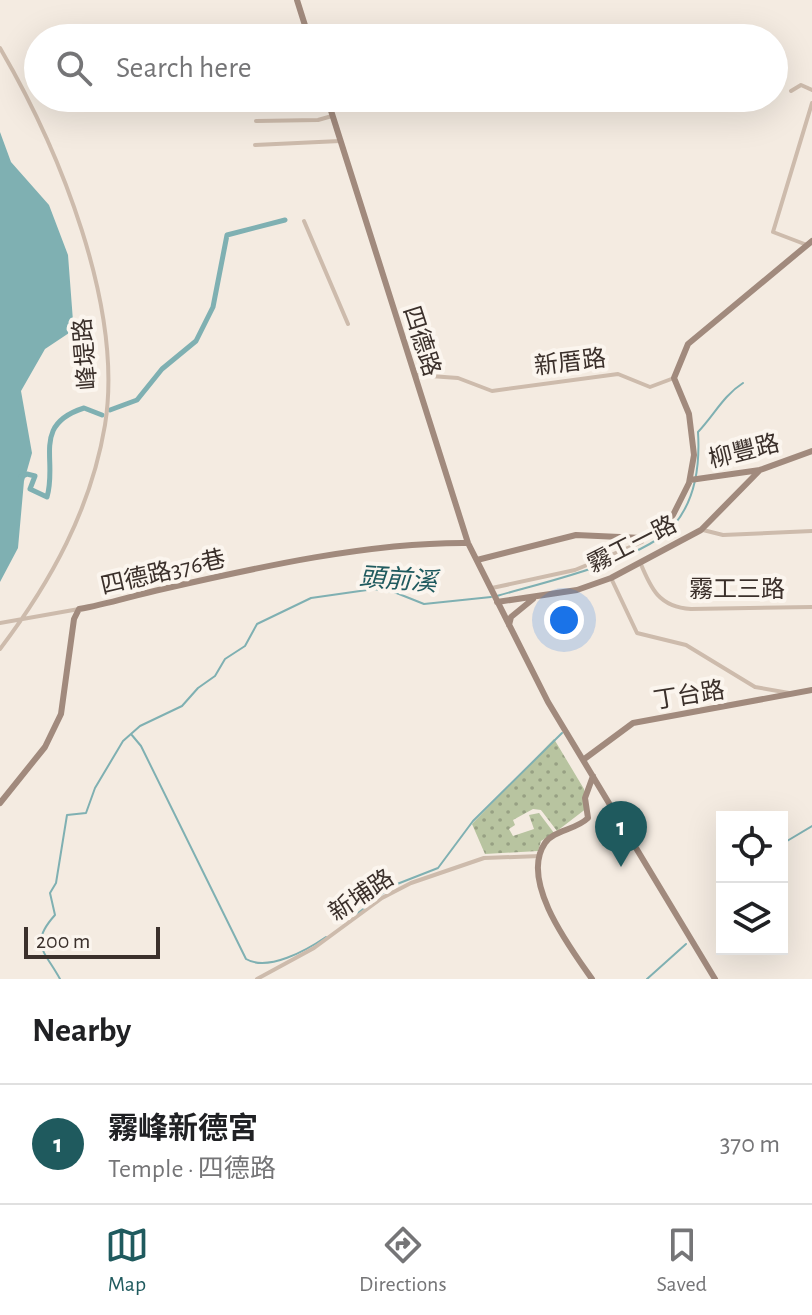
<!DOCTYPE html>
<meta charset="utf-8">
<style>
:root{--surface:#fff;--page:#f2f2f2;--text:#202124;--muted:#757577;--line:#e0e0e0;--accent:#1f5a5e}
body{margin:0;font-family:"Alegreya Sans","Noto Sans TC",sans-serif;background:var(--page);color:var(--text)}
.controls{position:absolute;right:24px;bottom:24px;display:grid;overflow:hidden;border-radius:0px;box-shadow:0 8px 32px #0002}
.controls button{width:72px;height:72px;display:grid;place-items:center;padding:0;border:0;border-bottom:2px solid var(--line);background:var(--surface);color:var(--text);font:40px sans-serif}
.scale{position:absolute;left:24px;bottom:20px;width:136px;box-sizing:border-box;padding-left:8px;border:4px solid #3b302b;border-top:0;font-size:22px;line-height:28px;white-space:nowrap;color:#3b302b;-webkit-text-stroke:6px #fbf5ee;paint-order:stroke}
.you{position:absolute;left:564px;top:620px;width:28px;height:28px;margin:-20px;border:6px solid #fff;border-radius:50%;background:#1a73e8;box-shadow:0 0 0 12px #1a73e833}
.badge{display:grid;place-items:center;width:52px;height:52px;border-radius:50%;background:var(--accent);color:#fff;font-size:26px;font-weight:700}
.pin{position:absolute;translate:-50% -66px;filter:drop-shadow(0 2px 4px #0008)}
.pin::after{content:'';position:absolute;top:42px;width:28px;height:24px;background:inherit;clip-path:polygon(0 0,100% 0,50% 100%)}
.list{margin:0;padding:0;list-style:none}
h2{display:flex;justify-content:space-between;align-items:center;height:104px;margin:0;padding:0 32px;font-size:34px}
h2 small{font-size:26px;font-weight:400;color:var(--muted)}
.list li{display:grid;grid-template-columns:52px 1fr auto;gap:24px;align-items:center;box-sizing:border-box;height:120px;padding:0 32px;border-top:2px solid var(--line)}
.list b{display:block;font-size:30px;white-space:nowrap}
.list p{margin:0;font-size:26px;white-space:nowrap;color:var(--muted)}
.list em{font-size:26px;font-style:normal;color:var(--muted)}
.icon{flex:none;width:44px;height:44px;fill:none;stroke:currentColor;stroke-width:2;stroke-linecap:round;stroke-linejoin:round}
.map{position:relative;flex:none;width:812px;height:979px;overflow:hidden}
.search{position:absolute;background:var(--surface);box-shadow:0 8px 32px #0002;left:24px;right:24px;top:24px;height:88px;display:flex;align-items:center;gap:20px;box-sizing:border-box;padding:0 28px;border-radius:44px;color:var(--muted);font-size:30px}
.sheet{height:224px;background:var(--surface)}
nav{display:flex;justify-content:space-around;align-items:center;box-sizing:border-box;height:112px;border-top:2px solid var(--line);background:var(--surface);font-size:22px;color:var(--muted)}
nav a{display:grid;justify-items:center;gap:4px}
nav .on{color:var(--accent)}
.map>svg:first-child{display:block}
.grass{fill:url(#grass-dots)}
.water{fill:#7fb0b2}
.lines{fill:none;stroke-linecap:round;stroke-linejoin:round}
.stream{stroke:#7fb0b2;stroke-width:2}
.canal{stroke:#7fb0b2;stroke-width:5}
.street{stroke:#cdbbac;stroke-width:4}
.secondary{stroke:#a18a7d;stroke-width:6}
.labels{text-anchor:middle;stroke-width:8;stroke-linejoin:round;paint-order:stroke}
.street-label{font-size:24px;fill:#3b302b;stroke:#fbf5ee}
.water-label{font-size:26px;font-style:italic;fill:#1f5a5e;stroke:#fbf5ee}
</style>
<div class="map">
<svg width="812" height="979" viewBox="0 0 812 979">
<defs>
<pattern id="grass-dots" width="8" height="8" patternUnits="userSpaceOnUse" patternTransform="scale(2)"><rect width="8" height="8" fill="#b8c4a0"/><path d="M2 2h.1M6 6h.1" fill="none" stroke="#97a083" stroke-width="1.8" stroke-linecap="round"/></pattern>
</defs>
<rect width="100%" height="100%" fill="#f4ebe1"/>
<!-- grass -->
<path class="grass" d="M554,739l30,50 3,19 -30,23 -16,-21 -8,-1 -20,11 2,5 -6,4 4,7 21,-7 -5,-14 10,-2 15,20 -13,8 -3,10 -53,3 -13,-30z"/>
<!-- water -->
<path class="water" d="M0,132l11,30 38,43 19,50 5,66 -4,12 -24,16 -24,42 11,62 -8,28 -6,67 -18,34z"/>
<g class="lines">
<!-- stream -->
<path class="stream" d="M497,596c44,-13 148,-36 177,-71 22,-26 26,-61 24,-93 16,-17 26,-37 45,-49
M131,734l10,12 105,213c22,13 61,-9 80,-22
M782,844l30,-18
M357,914l35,-28 46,-18 35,-47 89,-88
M60,979c-16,-29 -31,-35 -5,-64l-5,-22 6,-10 11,-68 19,-2 9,-25 28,-47 17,-15 42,-20 16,-18 17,-12 10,-17 20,-13 12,-22 54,-26 63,-9 20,3 30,12 67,-7
M647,979l39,-35"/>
<!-- canal -->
<path class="canal" d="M110,410l27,-10 25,-31 34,-28 17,-34 14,-72 58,-15
M21,477l6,-3 8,2 -5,13 17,8c11,-37 -16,-72 37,-89l18,7"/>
<!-- street -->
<path class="street" d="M0,48c59,101 124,259 105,377 -14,84 -54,157 -105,224
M791,91l10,-6 11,5
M256,121l62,-1 14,-4
M255,145l85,-4
M304,221l44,103
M807,245l-34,-13 39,-129
M416,375l42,3 34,13 126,-17 32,13 24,-9
M703,530l20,5 89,-4
M640,562c11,27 19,45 51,47l121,-2
M611,578l26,55 49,12 69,42 34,6
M492,588l83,-18 67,-28v-4
M0,623l79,-14
M257,979l57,-31 68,-50 29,-15 73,-25 56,-2"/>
<!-- secondary -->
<path class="secondary" d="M297,0l12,38
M327,98l141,445 80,159 167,277
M690,480l70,-10 52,-19
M477,560l99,-25 66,3 31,-23 16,-32 5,-28 -5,-41 -15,-36 14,-34 124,-103
M497,602l80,-12 34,-12 90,-48 59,-60
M509,625l2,-8 22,-18
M583,760l50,-37 179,-33
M0,803l45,-56 16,-33 13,-95 5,-10c29,-5 56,-14 84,-20 96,-22 207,-47 305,-46
M592,979c-21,-30 -73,-98 -47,-136 9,-13 31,-13 43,-25l-3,-20 8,-22"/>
</g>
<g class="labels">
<!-- street labels -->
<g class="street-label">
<text transform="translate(422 341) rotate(72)" y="8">四德路</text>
<text transform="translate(85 354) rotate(-95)" y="8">峰堤路</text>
<text transform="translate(570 362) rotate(-7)" y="8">新厝路</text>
<text transform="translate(744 451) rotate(-14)" y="8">柳豐路</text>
<text transform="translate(632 544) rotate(-27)" y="8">霧工一路</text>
<text transform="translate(163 572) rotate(-13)" y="8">四德路376巷</text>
<text x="737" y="597">霧工三路</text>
<text transform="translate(689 695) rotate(-9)" y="8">丁台路</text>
<text transform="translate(361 895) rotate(-34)" y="8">新埔路</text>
</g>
<!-- water labels -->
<g class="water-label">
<text transform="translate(398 579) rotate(4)" y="9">頭前溪</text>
</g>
</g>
</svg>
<div class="controls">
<button><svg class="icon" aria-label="locate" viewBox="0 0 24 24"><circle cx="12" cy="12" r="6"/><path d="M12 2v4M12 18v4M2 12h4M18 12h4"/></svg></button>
<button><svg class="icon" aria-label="layers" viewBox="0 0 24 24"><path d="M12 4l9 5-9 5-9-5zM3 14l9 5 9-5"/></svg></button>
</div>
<div class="scale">200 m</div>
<div class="you"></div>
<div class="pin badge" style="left:621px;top:867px">1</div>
<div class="search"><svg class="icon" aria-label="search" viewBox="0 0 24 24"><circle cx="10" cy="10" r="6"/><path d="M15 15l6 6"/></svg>Search here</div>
</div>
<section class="sheet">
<h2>Nearby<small></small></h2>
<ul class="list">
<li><span class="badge">1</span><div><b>霧峰新德宮</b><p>Temple · 四德路</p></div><em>370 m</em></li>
</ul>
</section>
<nav>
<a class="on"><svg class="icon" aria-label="map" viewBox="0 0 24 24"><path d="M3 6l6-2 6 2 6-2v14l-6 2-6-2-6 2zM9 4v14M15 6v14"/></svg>Map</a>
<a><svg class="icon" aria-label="directions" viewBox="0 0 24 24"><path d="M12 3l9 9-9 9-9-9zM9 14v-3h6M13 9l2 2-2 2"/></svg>Directions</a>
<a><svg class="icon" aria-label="saved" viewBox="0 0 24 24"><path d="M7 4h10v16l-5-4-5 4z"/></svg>Saved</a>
</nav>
